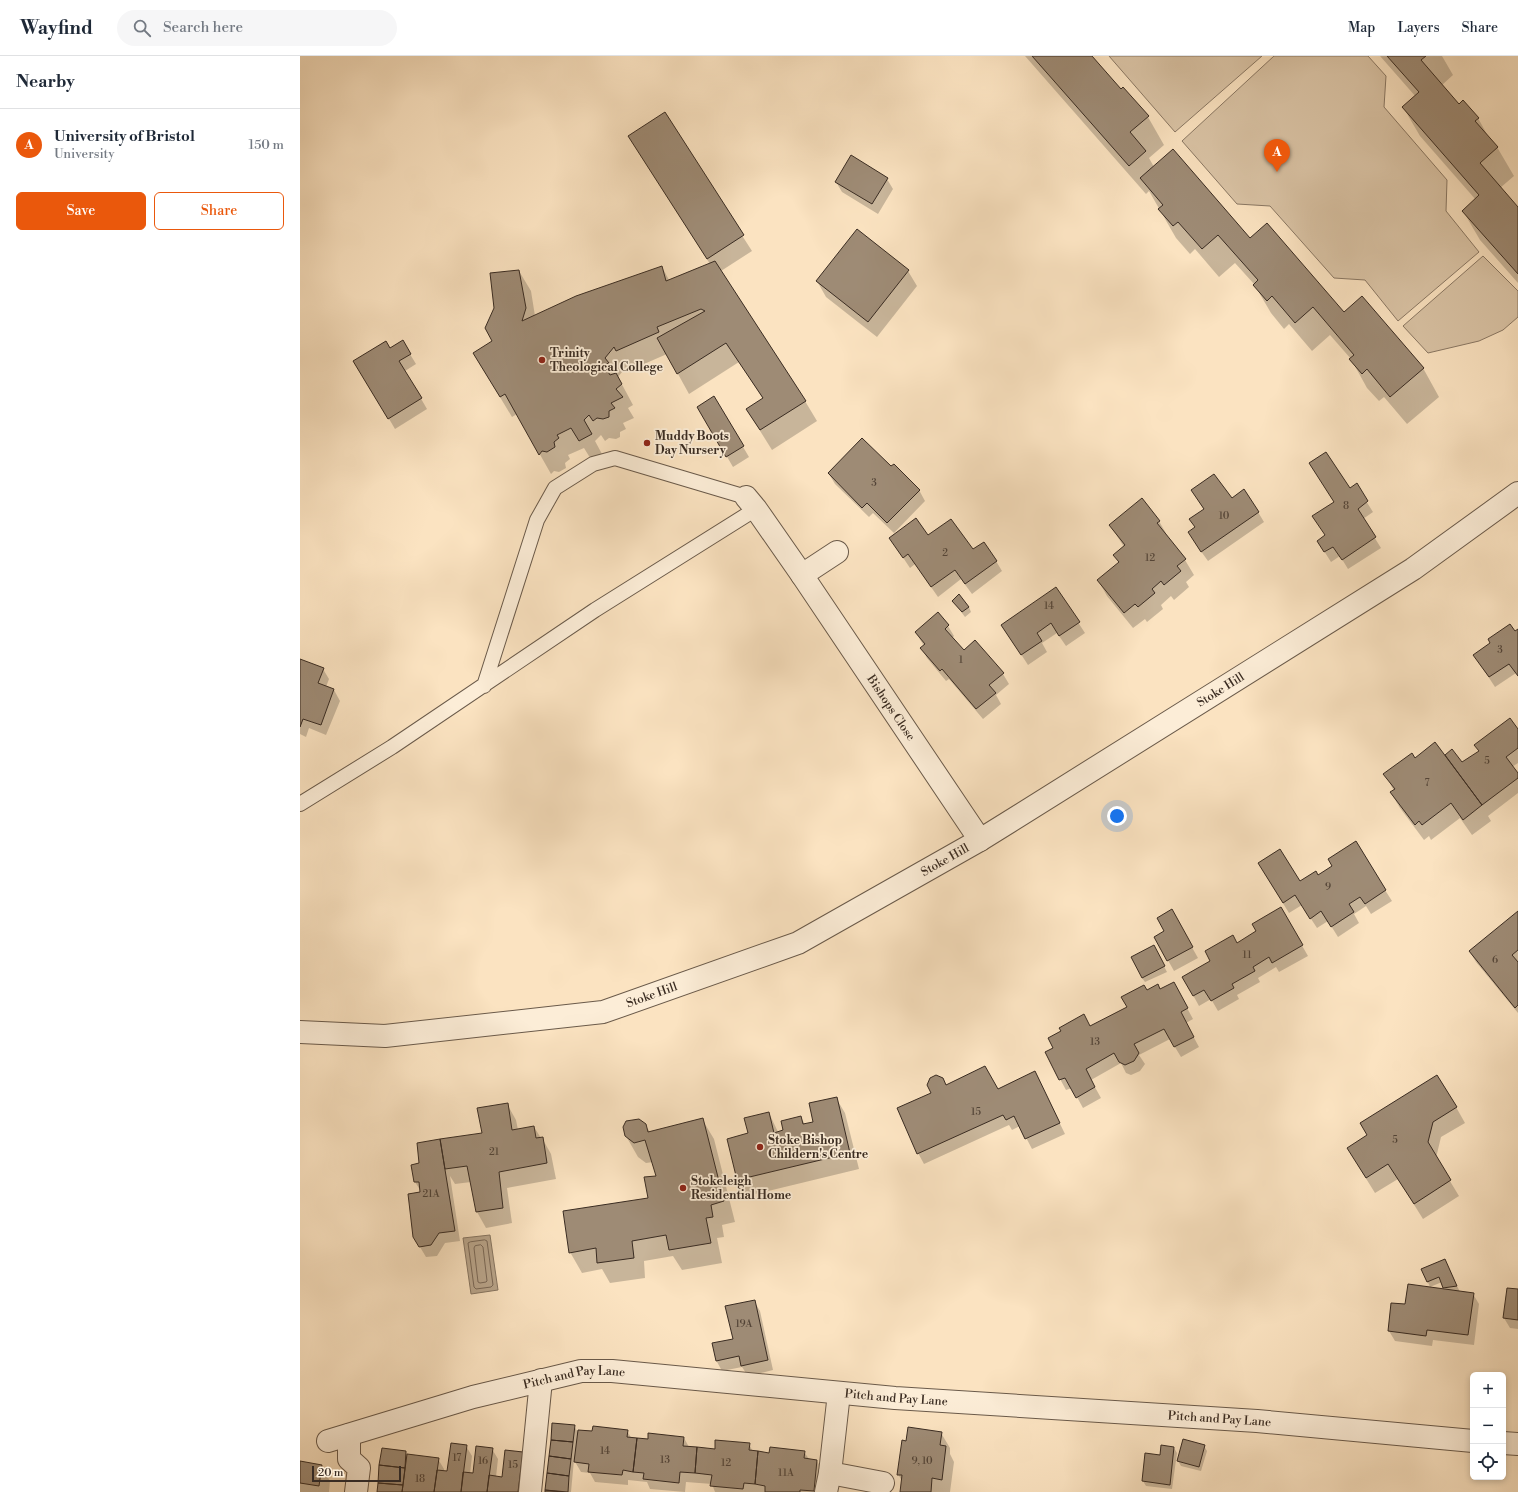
<!DOCTYPE html>
<meta charset="utf-8">
<style>
:root{--surface:#fff;--page:#f6f6f7;--text:#1f2937;--muted:#747a83;--line:#e0e1e3;--accent:#ea580c}
body{margin:0;font-family:"Libre Bodoni",serif;background:var(--page);color:var(--text)}
.controls{position:absolute;right:12px;bottom:12px;display:grid;overflow:hidden;border-radius:6px;box-shadow:0 2px 6px #0003}
.controls button{width:36px;height:36px;display:grid;place-items:center;padding:0;border:0;border-bottom:1px solid var(--line);background:var(--surface);color:var(--text);font:20px sans-serif}
.scale{position:absolute;left:12px;bottom:10px;width:89px;box-sizing:border-box;padding-left:4px;border:2px solid #3a2c22;border-top:0;font-size:11px;line-height:14px;white-space:nowrap;color:#3a2c22;-webkit-text-stroke:3px #fcedd7;paint-order:stroke}
.you{position:absolute;left:817px;top:760px;width:14px;height:14px;margin:-10px;border:3px solid #fff;border-radius:50%;background:#1a73e8;box-shadow:0 0 0 6px #1a73e833}
.badge{display:grid;place-items:center;width:26px;height:26px;border-radius:50%;background:var(--accent);color:#fff;font-size:13px;font-weight:700}
.pin{position:absolute;translate:-50% -33px;filter:drop-shadow(0 1px 2px #0008)}
.pin::after{content:'';position:absolute;top:21px;width:14px;height:12px;background:inherit;clip-path:polygon(0 0,100% 0,50% 100%)}
.list{margin:0;padding:0;list-style:none}
h2{display:flex;justify-content:space-between;align-items:center;height:52px;margin:0;padding:0 16px;font-size:17px}
h2 small{font-size:13px;font-weight:400;color:var(--muted)}
.list li{display:grid;grid-template-columns:26px 1fr auto;gap:12px;align-items:center;box-sizing:border-box;height:72px;padding:0 16px;border-top:1px solid var(--line)}
.list b{display:block;font-size:15px;white-space:nowrap}
.list p{margin:0;font-size:13px;white-space:nowrap;color:var(--muted)}
.list em{font-size:13px;font-style:normal;color:var(--muted)}
.actions{display:flex;gap:8px;padding:12px 16px}
.actions a{flex:1;padding:9px 0;border:1px solid var(--accent);border-radius:6px;text-align:center;font-size:14px;color:var(--accent)}
.actions .main{background:var(--accent);color:#fff}
.icon{flex:none;width:22px;height:22px;fill:none;stroke:currentColor;stroke-width:2;stroke-linecap:round;stroke-linejoin:round}
.map{position:relative;flex:none;width:1218px;height:1436px;overflow:hidden}
header{display:flex;align-items:center;gap:24px;box-sizing:border-box;height:56px;padding:0 20px;background:var(--surface);border-bottom:1px solid var(--line)}
header strong{font-size:19px}
nav{display:flex;gap:22px;margin-inline-start:auto;font-size:14px}
.search{width:280px;height:36px;background:var(--page);display:flex;align-items:center;gap:10px;box-sizing:border-box;padding:0 14px;border-radius:22px;color:var(--muted);font-size:15px}
main{display:flex}
aside{flex:1;background:var(--surface)}
.map>svg:first-child{display:block}
.green{fill:#dac4a6;stroke:#8a7864}
.water{fill:#b9a58b;stroke:#867561}
.shadow{fill:#0003}
.lines{fill:none;stroke-linecap:round;stroke-linejoin:round}
.shore{stroke:#7a6856;stroke-width:1}
.building{fill:#9e8b75;stroke:#3a2c22}
.service-casing{stroke:#6a5a4a;stroke-width:16}
.minor-casing{stroke:#6a5a4a;stroke-width:24}
.service{stroke:#fcedd7;stroke-width:14}
.minor{stroke:#fcedd7;stroke-width:22}
.poi-dot{fill:#8f2418;stroke:#fcedd7;stroke-width:1.5}
.labels{text-anchor:middle;stroke-width:3.5;stroke-linejoin:round;paint-order:stroke}
.number-label{font-size:10px;fill:#534437}
.poi-label{font-size:12px;font-weight:bold;fill:#3a2c22;stroke:#fcedd7;text-anchor:start}
.street-label{font-size:12px;fill:#3a2c22;stroke:#fcedd7}
</style>
<header>
<strong>Wayfind</strong>
<div class="search"><svg class="icon" aria-label="search" viewBox="0 0 24 24"><circle cx="10" cy="10" r="6"/><path d="M15 15l6 6"/></svg>Search here</div>
<nav><a>Map</a><a>Layers</a><a>Share</a></nav>
</header>
<main>
<aside>
<h2>Nearby<small></small></h2>
<ul class="list">
<li><span class="badge">A</span><div><b>University of Bristol</b><p>University</p></div><em>150 m</em></li>
</ul>
<div class="actions"><a class="main">Save</a><a>Share</a></div>
</aside>
<div class="map">
<svg width="1218" height="1436" viewBox="0 0 1218 1436">
<rect width="100%" height="100%" fill="#fbe3c1"/>
<filter id="stains"><feTurbulence type="fractalNoise" baseFrequency=".005" numOctaves="4"/><feColorMatrix values="0 0 0 0 .2 0 0 0 0 .09 0 0 0 0 .02 0 0 0 .5 -.17"/></filter>
<radialGradient id="worn" r=".72"><stop offset=".6" stop-color="#630" stop-opacity="0"/><stop offset="1" stop-color="#630" stop-opacity=".3"/></radialGradient>
<!-- green -->
<path class="green" d="M809,0h153l-87,76z
M974,0h94l18,20 -2,31 63,73 -1,31 33,41 -81,69 -33,-41 -31,-2 -64,-72 -33,-2 -55,-63z
M1183,200l35,35v26l-15,13 -24,11 -51,12 -25,-27z"/>
<!-- water -->
<path class="water" d="M190,1179l8,55 -27,4 -8,-56z"/>
<!-- shadow -->
<path class="shadow" d="M725,0h67l28,34 28,27 16,28 -15,13 5,9 96,72 94,74 79,55 16,29 -32,27 -23,-27 -5,4 -12,-13 -16,-29 -21,-24 -18,16 -23,-27 -5,5 -13,-16 -17,-29 -19,-21 -16,14 -24,-28 -5,5 -14,-16 -27,-47 -3,3z
M1080,0h62l11,19 -11,10 17,20 19,13 11,20 8,9 17,29 -14,12 18,20v75l-38,-43 -17,-29 13,-11 -56,-64 -17,-29 13,-10z
M364,58l88,137 -31,20 84,130 12,20 -45,29 -25,-40 16,-11 -24,-37 -50,32 -22,-40 -39,17 -2,-4 -8,10 15,28 -5,3 6,10 -11,5 3,6 -6,3v5l-4,2 -7,-1 -4,3 -4,-6 -6,6 7,13 -10,7 -8,-13 -16,7 2,4 -5,4 1,5 -7,4 -5,-1 -3,3 -34,-60 -5,3 -38,-63 19,-12 26,-71 12,20 4,25 127,-49 7,13 41,-16 -81,-128z
M587,123l6,10 -15,25 -36,-22 -6,-10z
M608,215l9,15 -40,51 -51,-40 -9,-16z
M102,285l14,23 -11,7 22,38 -32,20 -40,-68 35,-12z
M414,342l35,59 -16,10 -35,-60z
M591,412l28,22 6,11 -31,32 -21,-20 -4,4 -34,-33 -6,-10z
M1056,429l17,27 -10,7 18,29 -33,21 -8,-13 -9,6 -7,-11 2,-15 9,-34z
M892,434l39,9 27,13 6,10 -56,39 -13,-18 1,-15 8,-18z
M859,465l9,16h-1l18,23 9,15 -8,7 3,5 -15,13 -3,-4 -10,9 2,4 -16,13 -2,-3 -12,9 -26,-32 -9,-16 21,-17 -5,-8 10,-8 -14,-22z
M628,480l45,15 23,10 6,10 -30,23 -11,-15 -23,18 -23,-33 -5,4 -20,-30z
M756,533l29,44 -19,13 -9,-13 -15,10 5,9 -19,13 -26,-40z
M653,545l16,6 2,5 -6,5z
M638,558l10,12 6,10 -2,2 11,13 40,23 6,10 -13,11 5,9 -18,15 -34,-40 -3,2 -19,-23 -6,-10 3,-2 -8,-13z
M1218,575v46l-2,-4 -21,14 -21,-32z
M0,604l23,9 6,10 -3,8 8,3 6,11 -14,34 -17,-7 -3,9 -6,-3z
M1218,674v33l-6,4 6,8v18l-30,23 3,5 -19,14 -12,-17 -29,22 -2,-4 -5,4 -24,-32 -9,-15 3,-2 -9,-17 30,-15 30,-3 7,-6 10,14 17,-13 -4,-6z
M1055,787l37,58 -21,13 -5,-8 -12,8 5,9 -21,14 -10,-16 -11,7 -15,-23 -13,8 -24,-39 35,8 17,-6 16,-10z
M981,853l27,47 -29,16 -3,-5 -18,11 2,4 -23,13 2,4 -21,12 -7,-12 -12,7 -16,-29 29,-16 46,-30z
M871,854l27,48 -24,13 -19,-34 10,-6z
M1218,856v101l-42,-51 -6,-10z
M856,895l11,21 -22,10 -3,-4z
M860,934l19,3 14,26 -7,4 13,24 -18,10 -11,-18 -31,16 6,9 -5,7 -9,4 -5,-2 -5,-10 -30,17 10,18 -18,10 -11,-20 -6,2 -20,-37 82,-46 18,-16z
M740,1027l25,51 -33,15 -12,-23 -8,4 -3,-5 -85,39 -6,-11 14,-59 14,-8 52,4z
M536,1042l9,15 14,56 -112,27 -9,-16 -9,-41 20,-5 20,-21 9,19 6,-1 17,-14 4,8 9,-2z
M207,1048l9,16 2,10 16,-3 7,11h1l9,16 5,25 -49,9 5,35 -26,5 -9,-16 -6,-30 -16,2 -5,-8 10,65 -15,2 -8,13 -11,1 -12,-20 8,-44 -7,-11 6,-18 -3,-20 65,-10z
M1156,1051l9,16 -24,14 -5,21 23,38 -36,23 -25,-40 -23,14 -18,-29z
M402,1063l12,20 21,83 -13,3 2,12 -7,1 5,25 -40,7 -9,-14 -29,5 1,17 -35,5 -8,-14 -20,4 -12,-21 79,-54 8,-22 -4,-14 -7,1 -8,-6 -12,-21 19,-11 5,7z
M1147,1209l13,27 13,2 6,10 -5,41 -41,-5 -1,6 -37,-5 -6,-10 17,-26 40,-15 -4,-8 -12,5 -8,-18z
M1218,1234v39l-8,-1 -6,-10z
M454,1245l6,10 13,59 -25,6 -6,-9 -20,4 -6,-11 18,-20z
M253,1368l21,2 5,8 48,-3 5,8 16,1 36,-2 5,9 27,3 33,-6 4,8 17,2 34,-2 5,7 8,2 6,10 -3,21h-105l-3,-8 -26,-2 -1,10 -35,-3 -3,-7 -19,-2v5l-33,-3 -5,-9 -9,-1 -7,-12 -3,32h-25z
M641,1377l9,15v6l4,8 -4,30h-49l1,-11 -4,-7 9,-32z
M166,1390l6,10 -2,18h4l18,-25 6,10 -2,18 7,1 20,-25 2,39h-147l28,-40 2,3 30,4 6,10v3l4,1z
M904,1390l3,5 -6,20 -20,-5 -3,-5z
M874,1392l3,5 -5,36 -26,-3 -3,-5 3,-27 14,2z
M0,1406l21,4 9,15 -1,11h-29z"/>
<g class="lines">
<!-- shore -->
<path class="shore" d="M185,1184l2,1 6,44 -2,2 -15,2 -2,-2 -6,-44 2,-1z
M181,1189l2,2 4,34 -1,1 -6,1 -2,-1 -4,-34 1,-2z"/>
</g>
<!-- building -->
<path class="building" d="M732,0h60l29,33 2,-2 26,29 -19,16 16,19 -17,15z
M1087,0h39l-5,4 38,44 4,-4 16,18 -4,3 23,26 -18,16 38,44v67l-56,-63 17,-16 -77,-88 17,-15z
M365,56l79,123 -37,24 -79,-123z
M873,93l77,89 17,-15 77,89 18,-16 62,72 -34,29 -23,-28 -5,5 -13,-15 5,-4 -41,-48 -18,16 -23,-27 -5,5 -14,-16 5,-5 -40,-45 -16,14 -24,-27 -5,4 -15,-17 5,-4 -23,-27z
M551,99l37,23 -16,26 -37,-22z
M557,173l52,41 -41,52 -52,-41z
M415,205l91,140 -46,29 -14,-21 17,-11 -37,-55 -49,31 -20,-36 48,-27 -4,-2 -44,18 2,5 -43,19 -2,-4 -9,11 4,5 -5,2 6,10 6,-2 6,11 -6,5 7,8 -12,6 4,5 -6,3v6l-6,2 -6,-1 -4,3 -4,-6 -5,5 8,14 -13,7 -8,-13 -14,7 2,3 -5,4 1,5 -8,5 -5,-1 -3,4 -34,-61 -5,3 -27,-44 19,-12 -7,-13 9,-20 -4,-35 29,-3 7,38 -4,13 54,-25 86,-30 4,15z
M103,284l8,14 -12,7 23,37 -34,21 -35,-58 33,-20 4,7z
M414,340l30,50 -18,11 -29,-50z
M562,382l29,28 3,-2 26,26 -33,33 -20,-20 -5,5 -34,-35z
M1026,396l24,36 7,-5 11,18 -10,8 18,28 -34,23 -9,-13 -9,5 -7,-11 8,-6 -13,-19 22,-14 -25,-39z
M914,418l18,24 12,-9 15,23 -58,40 -13,-20 7,-5 -6,-8 15,-10 -13,-19z
M842,442l18,23 -3,2 29,36 -9,7 4,5 -17,14 -3,-4 -9,8 3,4 -17,14 -3,-3 -11,9 -27,-33 22,-18 -6,-7 12,-10 -16,-20z
M616,462l12,17 23,-16 22,30 11,-7 13,19 -32,23 -10,-14 -24,17 -23,-33 -5,4 -14,-20z
M756,531l24,35 -21,14 -8,-13 -14,10 5,8 -21,14 -20,-30z
M659,538l10,13 -7,5 -10,-11z
M638,556l11,13 -4,4 19,21 11,-10 29,33 -15,12 7,8 -20,16 -34,-40 -2,2 -20,-23 5,-4 -10,-12z
M1210,568l5,7 3,-2v47l-9,-12 -20,13 -16,-22 17,-12 -2,-4z
M0,603l24,9 -6,15 16,6 -13,36 -18,-6 -3,8z
M1210,662l8,11v19l-12,9 12,16v5l-36,27 -37,-50 7,-6 10,13 17,-11 -5,-6z
M1135,686l47,63 -19,15 -12,-17 -29,22 -3,-4 -4,4 -25,-33 5,-3 -12,-15 29,-21 3,5z
M1056,785l30,49 -21,14 -5,-7 -11,7 5,8 -23,15 -10,-16 -11,8 -15,-24 -12,8 -25,-40 22,-14 20,32 16,-10 2,4 14,-9 -4,-7z
M981,851l22,38 -31,18 -3,-6 -16,10 2,4 -23,13 2,4 -23,13 -7,-11 -11,6 -11,-19 28,-16 -5,-10 28,-16 4,8 19,-12 -4,-7z
M872,853l21,38 -26,14 -13,-24 10,-6 -7,-13z
M1218,855v39l-6,5 6,7v43l-3,3 -46,-57z
M854,889l11,21 -23,12 -11,-21z
M874,926l14,26 -7,4 13,25 -20,10 -10,-18 -30,15 5,9 -5,8 -9,4 -6,-3 -5,-9 -28,16 9,18 -19,11 -11,-20 -6,2 -14,-28 8,-4 -5,-10 13,-7 -2,-3 25,-14 6,12 37,-19 -6,-10 23,-12 3,5 11,-6 2,5z
M685,1010l13,23 37,-18 25,52 -35,16 -11,-23 -8,4 -3,-5 -86,39 -20,-46 34,-15 -4,-8 3,-7 6,-3 7,3 3,7z
M1137,1019l20,32 -24,15 -5,20 23,38 -37,24 -26,-40 -22,14 -19,-30 20,-13 -7,-12z
M537,1041l13,56 -113,27 -10,-41 21,-6 -4,-15 25,-6 5,21 9,-3 -2,-9 20,-5 2,8 10,-2 -4,-19z
M208,1047l4,27 22,-4 2,12 7,-1 4,26 -48,9 4,36 -27,4 -9,-46 -22,3 -5,-30 42,-6 -5,-25z
M403,1062l21,83 -13,4 2,12 -7,1 5,25 -42,7 -3,-15 -34,6 2,17 -37,5 -1,-15 -27,5 -6,-42 85,-13 -4,-21 12,-1 -11,-36 -11,3 -9,-7 -2,-9 3,-6 13,-2 7,5 2,8z
M140,1083l15,92 -16,2 -8,12 -12,2 -6,-10 -5,-43 12,-2 -1,-10h-5l-3,-17 8,-2 -2,-20z
M1145,1203l12,27 -14,2 -4,-11 -12,5 -6,-13z
M1108,1228l66,9 -6,42 -41,-5 -1,6 -38,-5 3,-28 14,1z
M1207,1232l11,1v31l-15,-2z
M455,1244l13,60 -27,6 -2,-10 -23,5 -4,-18 21,-4 -8,-33z
M252,1367l23,2 -2,17 -22,-2z
M293,1370l35,4 -1,7 10,1 -4,34 -10,-2 -1,5 -34,-3 1,-8 -15,-2 4,-32 14,1z
M608,1371l34,5 -2,13 6,1 -4,34 -10,-2 -1,14h-31l2,-17h-5l5,-35 4,1z
M348,1377l36,4 -1,9 14,1 -2,26 -15,-1 -1,11 -36,-4 1,-6 -11,-1 4,-34 11,1z
M883,1383l22,6 -6,22 -22,-6z
M251,1384l22,2 -2,17 -22,-3z
M415,1384l35,3 -1,7 9,1 -3,33 -11,-1 -1,6 -33,-3 2,-11 -17,-2 2,-26 18,2z
M151,1387l16,2 -6,47h-27l3,-22 10,1z
M861,1389l13,2 -4,38 -28,-4 3,-28 15,2z
M176,1390l17,2 -6,44h-26l2,-20 10,1z
M470,1391l35,4 -1,7 13,2 -3,31 -14,-1v2h-35v-6l-10,-2 3,-33 11,2z
M82,1392l24,3 -1,17 -26,-3z
M205,1394l18,2 -5,40h-31l2,-17 13,2z
M107,1398l32,4 -5,34h-32z
M249,1400l22,3 -2,17 -22,-3z
M0,1405l22,4 -3,21 -19,-3z
M79,1409l26,3 -2,17 -25,-2z
M247,1417l22,3 -1,16 -23,-2z
M78,1427l25,2 -1,7h-25z
M245,1434l17,2h-17z"/>
<g class="lines">
<!-- service casing -->
<g class="service-casing">
<path id="service" d="M184,630l53,-166 18,-32 38,-24 22,-6 131,39
M0,748l92,-57 203,-137 161,-101"/>
</g>
<!-- minor casing -->
<g class="minor-casing">
<g id="minor">
<path id="s1" d="M446,441l10,12 46,66 178,265"/>
<path d="M502,519l35,-23"/>
<path id="s2" d="M0,976l85,4 218,-24 195,-69 182,-103 29,-18 404,-253 105,-76"/>
<path d="M49,1379v24l10,9 -3,24"/>
<path id="s3" d="M28,1385l145,-44 108,-26h31l283,27 362,23 216,20"/>
<path d="M1203,1387l15,1"/>
<path d="M530,1417l53,10"/>
<path d="M230,1436l11,-112"/>
<path d="M526,1436l4,-19 9,-80"/>
</g>
</g>
<!-- service -->
<use href="#service" class="service"/>
<!-- minor -->
<use href="#minor" class="minor"/>
</g>
<!-- markers -->
<g class="poi-dot">
<circle cx="242" cy="304" r="4"/>
<circle cx="347" cy="387" r="4"/>
<circle cx="460" cy="1091" r="4"/>
<circle cx="383" cy="1132" r="4"/>
</g>
<g class="labels">
<!-- number labels -->
<g class="number-label">
<text x="574" y="430">3</text>
<text x="1046" y="453">8</text>
<text x="924" y="463">10</text>
<text x="645" y="500">2</text>
<text x="850" y="505">12</text>
<text x="749" y="553">14</text>
<text x="1200" y="597">3</text>
<text x="661" y="607">1</text>
<text x="1187" y="708">5</text>
<text x="1127" y="730">7</text>
<text x="1028" y="834">9</text>
<text x="947" y="902">11</text>
<text x="1195" y="907">6</text>
<text x="795" y="989">13</text>
<text x="676" y="1059">15</text>
<text x="1095" y="1087">5</text>
<text x="194" y="1099">21</text>
<text x="131" y="1141">21A</text>
<text x="444" y="1271">19A</text>
<text x="305" y="1398">14</text>
<text x="157" y="1405">17</text>
<text x="365" y="1407">13</text>
<text x="183" y="1408">16</text>
<text x="622" y="1408">9, 10</text>
<text x="426" y="1410">12</text>
<text x="213" y="1412">15</text>
<text x="486" y="1420">11A</text>
<text x="120" y="1426">18</text>
</g>
<!-- poi labels -->
<g class="poi-label">
<text x="250" y="301">Trinity<tspan x="250" dy="14">Theological College</tspan></text>
<text x="355" y="384">Muddy Boots<tspan x="355" dy="14">Day Nursery</tspan></text>
<text x="468" y="1088">Stoke Bishop<tspan x="468" dy="14">Childern's Centre</tspan></text>
<text x="391" y="1129">Stokeleigh<tspan x="391" dy="14">Residential Home</tspan></text>
</g>
<!-- street labels -->
<g class="street-label">
<text dy="4" stroke="none"><textPath href="#s2" startOffset="1004">Stoke Hill</textPath></text>
<text dy="4" stroke="none"><textPath href="#s1" startOffset="256">Bishops Close</textPath></text>
<text dy="4" stroke="none"><textPath href="#s2" startOffset="680">Stoke Hill</textPath></text>
<text dy="4" stroke="none"><textPath href="#s2" startOffset="356">Stoke Hill</textPath></text>
<text dy="4" stroke="none"><textPath href="#s3" startOffset="255">Pitch and Pay Lane</textPath></text>
<text dy="4" stroke="none"><textPath href="#s3" startOffset="579">Pitch and Pay Lane</textPath></text>
<text dy="4" stroke="none"><textPath href="#s3" startOffset="903">Pitch and Pay Lane</textPath></text>
</g>
</g>
<rect width="100%" height="100%" filter="url(#stains)"/>
<rect width="100%" height="100%" fill="url(#worn)"/>
</svg>
<div class="controls">
<button>+</button>
<button>−</button>
<button><svg class="icon" aria-label="locate" viewBox="0 0 24 24"><circle cx="12" cy="12" r="6"/><path d="M12 2v4M12 18v4M2 12h4M18 12h4"/></svg></button>
</div>
<div class="scale">20 m</div>
<div class="you"></div>
<div class="pin badge" style="left:977px;top:116px">A</div>
</div>
</main>
